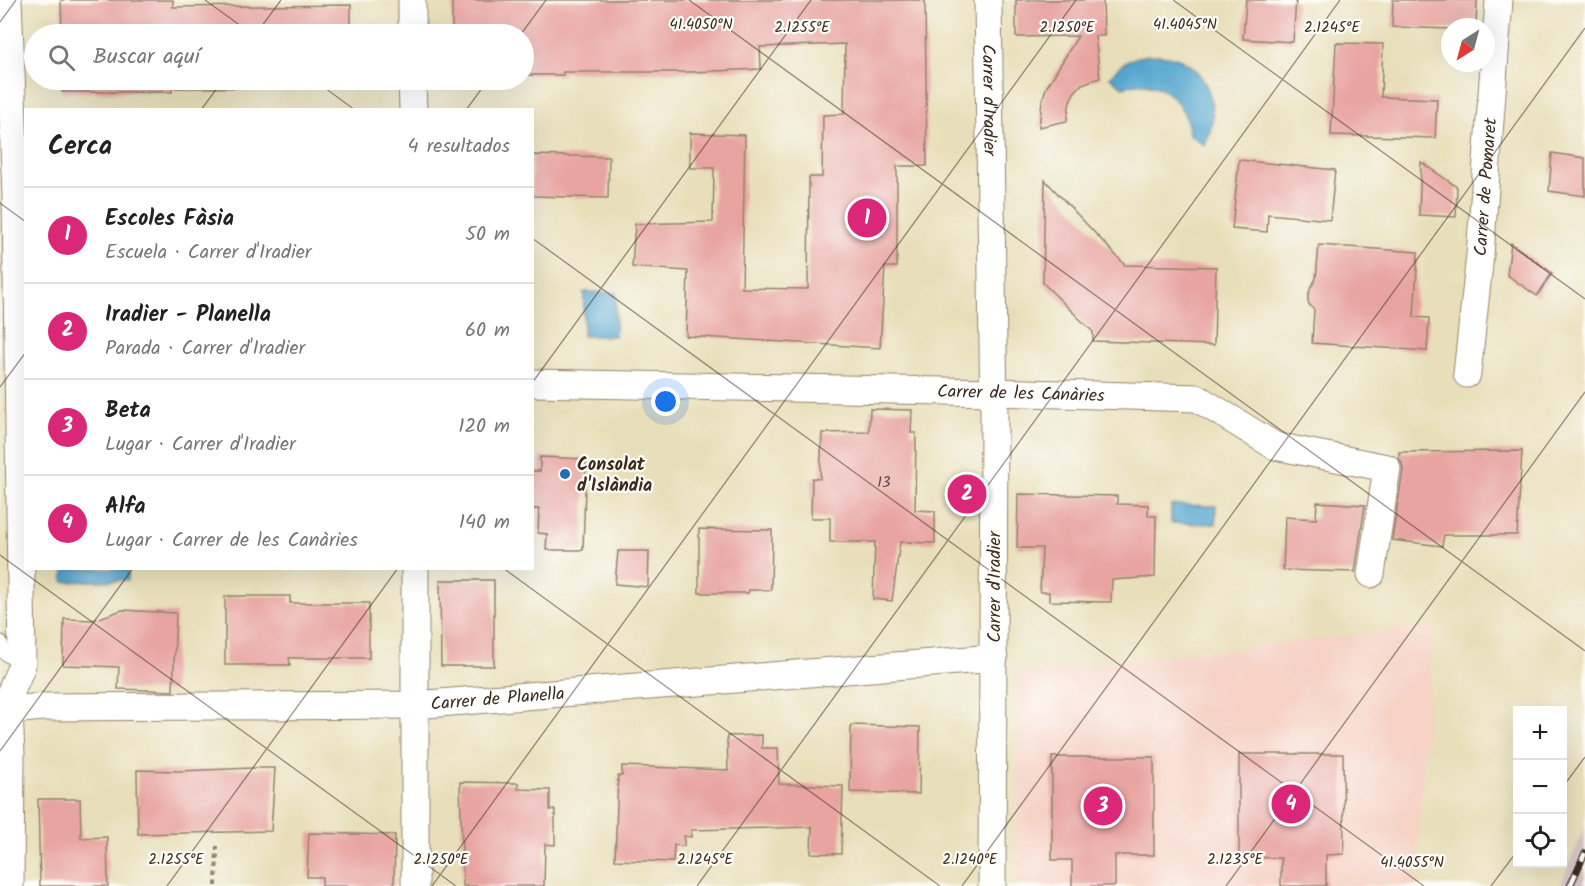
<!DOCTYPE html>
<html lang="es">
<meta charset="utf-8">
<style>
:root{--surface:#fff;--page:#f2f2f2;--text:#222;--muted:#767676;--line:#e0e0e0;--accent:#db2777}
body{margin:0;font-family:Kalam,sans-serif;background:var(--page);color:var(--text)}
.controls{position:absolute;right:18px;bottom:18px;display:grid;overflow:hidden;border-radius:0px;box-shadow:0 6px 24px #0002}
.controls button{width:54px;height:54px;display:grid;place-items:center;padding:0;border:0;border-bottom:2px solid var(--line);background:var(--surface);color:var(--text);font:30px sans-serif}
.compass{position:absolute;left:1441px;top:18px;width:54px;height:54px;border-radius:50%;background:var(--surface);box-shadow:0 6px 24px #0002;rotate:216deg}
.you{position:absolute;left:666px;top:402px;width:21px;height:21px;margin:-15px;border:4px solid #fff;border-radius:50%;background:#1a73e8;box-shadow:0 0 0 9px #1a73e833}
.badge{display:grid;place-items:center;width:39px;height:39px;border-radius:50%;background:var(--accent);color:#fff;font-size:20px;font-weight:700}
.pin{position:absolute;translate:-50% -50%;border:3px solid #fff;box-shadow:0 2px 6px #0006}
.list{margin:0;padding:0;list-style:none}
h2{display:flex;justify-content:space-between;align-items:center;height:78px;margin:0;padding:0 24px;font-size:26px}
h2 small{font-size:20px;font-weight:400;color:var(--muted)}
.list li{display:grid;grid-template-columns:39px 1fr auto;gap:18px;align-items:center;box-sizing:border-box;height:96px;padding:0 24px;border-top:2px solid var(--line)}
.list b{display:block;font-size:22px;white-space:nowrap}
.list p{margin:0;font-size:20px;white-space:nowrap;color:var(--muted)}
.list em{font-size:20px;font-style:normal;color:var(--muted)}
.icon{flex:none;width:33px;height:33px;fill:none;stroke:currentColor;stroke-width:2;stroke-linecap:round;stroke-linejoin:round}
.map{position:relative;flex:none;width:1585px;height:886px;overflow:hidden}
.search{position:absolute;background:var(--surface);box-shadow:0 6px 24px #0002;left:24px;top:24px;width:510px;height:66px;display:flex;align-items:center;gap:15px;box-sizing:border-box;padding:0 21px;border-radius:33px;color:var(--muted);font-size:22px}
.panel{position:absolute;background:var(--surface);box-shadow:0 6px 24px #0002;left:24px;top:108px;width:510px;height:462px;border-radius:0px}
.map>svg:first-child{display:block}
.built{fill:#f6d2c5}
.industrial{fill:#d1bfbf}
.water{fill:#54a6cf;stroke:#486876;stroke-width:1.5}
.building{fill:#e8a4a1}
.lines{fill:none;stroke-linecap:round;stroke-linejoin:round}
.service-casing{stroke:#92846c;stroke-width:16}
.minor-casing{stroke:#92846c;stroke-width:29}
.path{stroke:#92846c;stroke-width:4;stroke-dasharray:4.5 4.5;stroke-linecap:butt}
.service{stroke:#fff;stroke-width:14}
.minor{stroke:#fff;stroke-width:27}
.rail-casing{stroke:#3b2a1e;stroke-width:7}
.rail{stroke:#fdfcf7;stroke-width:4.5;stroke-dasharray:14;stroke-linecap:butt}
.ticks{fill:none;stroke:#3b2a1e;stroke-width:1.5;stroke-opacity:0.45}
.poi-dot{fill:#1f6fb2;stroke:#fdfcf7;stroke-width:2}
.labels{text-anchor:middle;stroke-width:4.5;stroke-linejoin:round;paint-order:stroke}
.number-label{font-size:15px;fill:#66483f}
.street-label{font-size:18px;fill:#3b2a1e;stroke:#fdfcf7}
.poi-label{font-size:18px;font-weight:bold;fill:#3b2a1e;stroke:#fdfcf7;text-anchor:start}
.ticks-label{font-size:15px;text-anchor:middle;fill:#3b2a1e;stroke:#fdfcf7;stroke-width:4.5;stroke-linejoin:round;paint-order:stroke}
</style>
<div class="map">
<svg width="1585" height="886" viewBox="0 0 1585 886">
<rect width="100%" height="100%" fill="#fdfcf7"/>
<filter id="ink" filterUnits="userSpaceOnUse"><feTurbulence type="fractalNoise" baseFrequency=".0167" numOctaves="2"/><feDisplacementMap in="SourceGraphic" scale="12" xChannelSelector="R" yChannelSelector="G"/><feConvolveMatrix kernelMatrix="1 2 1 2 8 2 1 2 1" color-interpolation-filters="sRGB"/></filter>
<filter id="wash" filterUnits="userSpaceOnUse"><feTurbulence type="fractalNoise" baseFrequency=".008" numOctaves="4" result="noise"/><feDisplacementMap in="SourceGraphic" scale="24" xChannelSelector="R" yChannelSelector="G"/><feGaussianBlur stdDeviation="1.35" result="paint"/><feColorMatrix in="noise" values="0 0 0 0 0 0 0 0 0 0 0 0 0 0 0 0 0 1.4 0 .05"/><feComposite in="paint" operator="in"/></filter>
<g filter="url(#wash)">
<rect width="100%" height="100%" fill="#e8dfba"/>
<!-- built -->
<path class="built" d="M1433,626l-18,260h-397l-2,-213z"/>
<!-- industrial -->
<path class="industrial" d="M1585,826v60h-25z"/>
<!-- water -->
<path class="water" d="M1149,55c9,0 19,0 27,3 35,14 46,56 28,87l-15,-11c-1,-33 -33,-60 -66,-47l-13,-10c11,-14 22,-20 39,-22z
M584,292l32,1 -1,43h-32z
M1171,505l45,1v18l-45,-1z
M64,569h64v11l-64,2z"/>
<g id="blocks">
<!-- building -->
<path class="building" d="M61,0h112v7l178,-2v29h-289z
M452,0h473l2,166h-30v101h-12l-5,81 -194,-12 2,-65 -56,-4 3,-43 78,-2 1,-54h-24v-35l55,2 -3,153 66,1 1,-112h13l1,-62 21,-1 1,-70 -85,3 1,22 -69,3h-129v3h-39v-41h-72z
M1016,0h87l1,36h-9l5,42 -18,6 -8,9 -4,8 -3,20 -28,6 3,-26 4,-13 32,-52 -62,1z
M1246,0h50l-3,42 -50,-3z
M1393,0h84l-1,27h-26v2l-58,-2z
M1336,43l47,1 -2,53 56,2 -2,39 -104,-3z
M62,80h289v7l-179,1v4h-110z
M1552,153l33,5v38l-36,-5z
M532,155l77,2 -1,41 -76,-2z
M1239,160l96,10 -5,50 -62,-6 -1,18 -35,-3z
M1421,162l36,25 -1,30 -37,-2z
M1045,180l80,85 91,2 -2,78 -121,-4v-9l-50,-49z
M1511,243l41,30 -15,23 -30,-21z
M1319,245l99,7 -4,65 15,1 -2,33 -115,-8 2,-33 -6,-7v-7l3,-9 5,-8z
M870,409l42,1 -1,23h5l-1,77 20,1v32l-35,-1 -8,59 -19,-2 2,-57h-45v-24h-19l1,-40 8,1 2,-46 47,-1z
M1522,451l-5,84h-73l-2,11 -50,-6 11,-70 -1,-7 -3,-5v-6z
M540,457l46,2 -3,91h-37l1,-16 -9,-1 1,-24h-7v-38h8z
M1018,494l99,2v8l31,1v11h8l-1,61 -43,3 -1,22 -62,-1v-9h-9l2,-44h-25z
M1317,502l48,3 -10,67 -72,-2 2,-53 31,2z
M699,529l73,1 -1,60h-22l-1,3h-49z
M618,551h31l-1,36 -33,-3z
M440,580h54v86h-53z
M225,596h65v7h79v55h-80l1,7h-65z
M122,610l54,3 -3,78 -55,-2 1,-22 -56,-2 1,-46 30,1z
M851,725l69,2 -1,67 -69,-2z
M762,735v13h16l1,36 64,2 -2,68 -30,-1 1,-26 -121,3v7l-7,-1v10l-10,-1 -1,17 -58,-2 3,-84h4v-10l106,4 -1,-34z
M1239,754h104l1,100 -18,1v31h-45v-28l-42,-1z
M1052,757h102v98h-39v31h-43v-26h-20z
M252,768h23l-4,63 -133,3 -1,-64 43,1z
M460,782l58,1v6l32,1v20h5v35l-10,-1 -1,42h-81z
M38,799h42l1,39 26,-1 1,49h-68z
M309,833l86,2 -1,51h-72v-9h-15z"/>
</g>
</g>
<g filter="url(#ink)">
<use href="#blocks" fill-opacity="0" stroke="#92846c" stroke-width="1.5"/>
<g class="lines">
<!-- service casing -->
<g class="service-casing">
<path id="service" d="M0,642l3,9 19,14"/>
</g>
<!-- minor casing -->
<g class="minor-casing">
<g id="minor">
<path d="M8,0l8,195 6,470 -10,24 -3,22 2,44 -1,131"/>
<path d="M412,0v34"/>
<path id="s1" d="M988,0l6,415 -2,471"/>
<path d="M412,80l1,30"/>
<path id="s2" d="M1467,374l13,-119 19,-255"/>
<path id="s3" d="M532,383l461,9 204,6 78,48 112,22 -16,106"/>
<path id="s4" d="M0,711l43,-4 372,-2 579,-47"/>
<path d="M415,886v-318"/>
</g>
</g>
<!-- path -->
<path class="path" d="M216,886l1,-40"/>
<!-- service -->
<use href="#service" class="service"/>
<!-- minor -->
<use href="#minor" class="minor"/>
<!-- rail casing -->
<g class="rail-casing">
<path id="rail" d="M1570,886l15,-33"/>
</g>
<!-- rail -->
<use href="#rail" class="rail"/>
</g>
</g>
<!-- ticks -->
<path class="ticks" d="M205,0l47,34M689,0l896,651M1173,0l412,299M0,22l16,-22M256,34l25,-34M521,34l25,-34M314,80l41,30M201,110l22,-30M466,110l22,-30M0,203l26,19M532,238l892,648M532,383l279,-383M0,387l26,-35M0,555l456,331M503,568l437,318M0,751l133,-183M1562,788l23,-31M167,886l231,-318M432,886l644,-886M697,886l643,-886M962,886l623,-858M1226,886l359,-494M1491,886l27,-36"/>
<!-- markers -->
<circle class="poi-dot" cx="565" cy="474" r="6"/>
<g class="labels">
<!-- number labels -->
<g class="number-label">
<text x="884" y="487">13</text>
</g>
<!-- street labels -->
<g class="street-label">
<text dy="6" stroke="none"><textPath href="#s1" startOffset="100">Carrer d'Iradier</textPath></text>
<text dy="6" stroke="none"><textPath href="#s2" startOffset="188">Carrer de Pomaret</textPath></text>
<text dy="6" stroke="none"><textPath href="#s3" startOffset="489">Carrer de les Canàries</textPath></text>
<text transform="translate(994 587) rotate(-90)" y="6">Carrer d'Iradier</text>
<text dy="6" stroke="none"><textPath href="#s4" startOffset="498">Carrer de Planella</textPath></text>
</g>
<!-- poi labels -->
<g class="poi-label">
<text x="577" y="470">Consolat<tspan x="577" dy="21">d'Islàndia</tspan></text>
</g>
</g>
<g class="ticks-label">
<text x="1185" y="29">41.4045°N</text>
<text x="701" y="29">41.4050°N</text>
<text x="802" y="32">2.1255°E</text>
<text x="1067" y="32">2.1250°E</text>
<text x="1332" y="32">2.1245°E</text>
<text x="176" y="864">2.1255°E</text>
<text x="441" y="864">2.1250°E</text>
<text x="705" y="864">2.1245°E</text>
<text x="970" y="864">2.1240°E</text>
<text x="1235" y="864">2.1235°E</text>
<text x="1412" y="867">41.4055°N</text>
</g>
</svg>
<div class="controls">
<button>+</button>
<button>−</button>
<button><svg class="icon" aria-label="locate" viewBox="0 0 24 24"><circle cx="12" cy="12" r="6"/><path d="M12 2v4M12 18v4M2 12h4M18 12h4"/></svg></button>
</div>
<svg class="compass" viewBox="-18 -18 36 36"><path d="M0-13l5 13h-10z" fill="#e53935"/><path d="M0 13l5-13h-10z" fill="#767676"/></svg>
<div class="you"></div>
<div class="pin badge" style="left:867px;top:218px">1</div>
<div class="pin badge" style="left:967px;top:494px">2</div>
<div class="pin badge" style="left:1103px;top:806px">3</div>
<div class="pin badge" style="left:1291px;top:804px">4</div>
<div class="search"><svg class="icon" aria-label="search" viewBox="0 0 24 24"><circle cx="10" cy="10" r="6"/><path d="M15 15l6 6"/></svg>Buscar aquí</div>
<section class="panel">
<h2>Cerca<small>4 resultados</small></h2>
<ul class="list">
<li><span class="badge">1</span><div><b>Escoles Fàsia</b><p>Escuela · Carrer d'Iradier</p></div><em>50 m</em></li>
<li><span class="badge">2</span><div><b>Iradier - Planella</b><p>Parada · Carrer d'Iradier</p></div><em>60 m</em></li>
<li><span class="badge">3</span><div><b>Beta</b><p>Lugar · Carrer d'Iradier</p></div><em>120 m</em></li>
<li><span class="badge">4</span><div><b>Alfa</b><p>Lugar · Carrer de les Canàries</p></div><em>140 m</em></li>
</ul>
</section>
</div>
